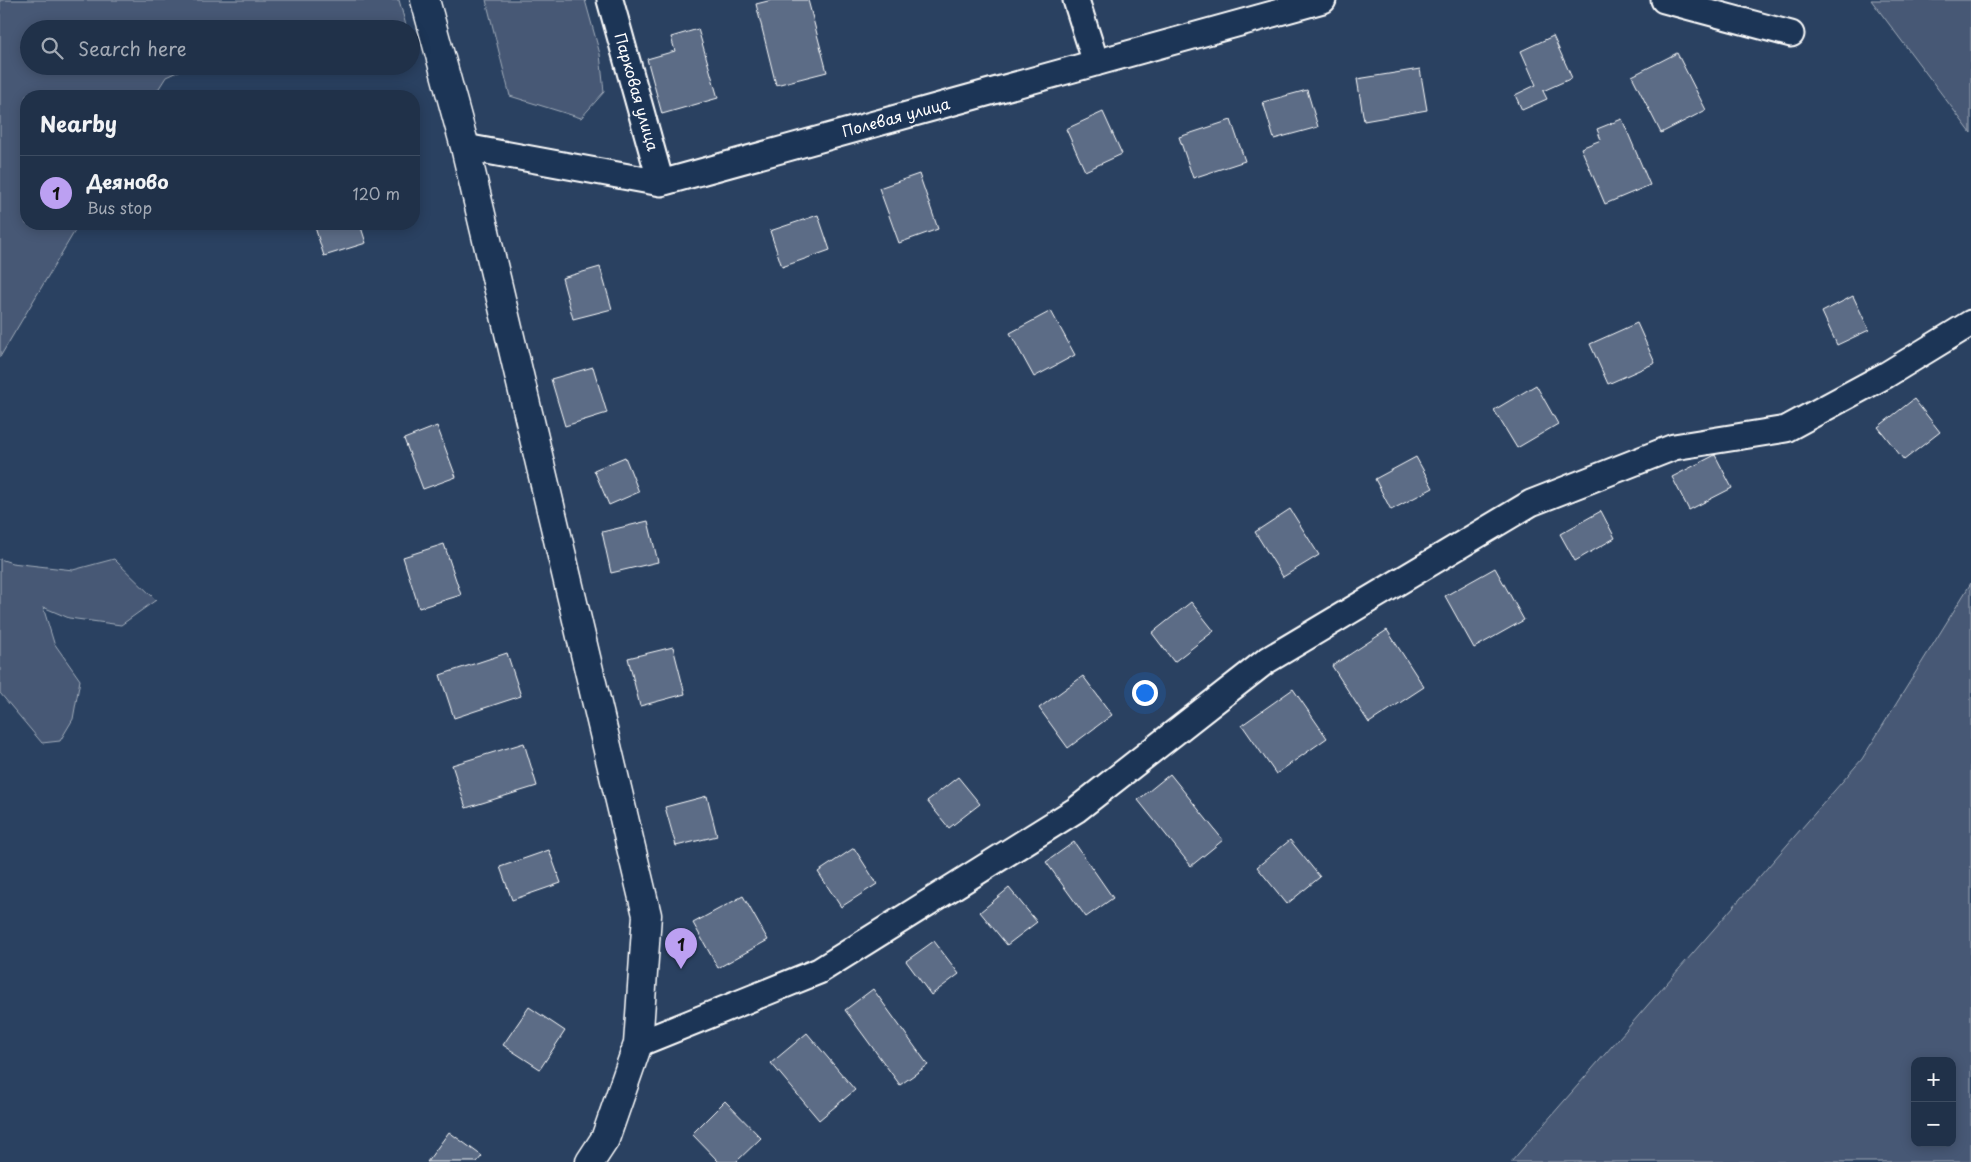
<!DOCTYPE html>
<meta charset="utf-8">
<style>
:root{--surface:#203149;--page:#2d3d53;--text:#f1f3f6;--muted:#a2a9b4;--line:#3d4c61;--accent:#bca0f2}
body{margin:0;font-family:"Playpen Sans",sans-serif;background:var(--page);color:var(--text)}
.controls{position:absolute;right:15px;bottom:15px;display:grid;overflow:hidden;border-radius:10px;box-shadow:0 2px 12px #0003}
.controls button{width:45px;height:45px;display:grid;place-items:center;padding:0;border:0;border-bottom:1px solid var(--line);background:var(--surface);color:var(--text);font:25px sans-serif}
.you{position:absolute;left:1144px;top:692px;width:18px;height:18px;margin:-12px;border:4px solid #fff;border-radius:50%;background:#1a73e8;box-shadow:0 0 0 8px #1a73e833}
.badge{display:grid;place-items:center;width:32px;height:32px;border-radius:50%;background:var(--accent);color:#111;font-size:16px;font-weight:700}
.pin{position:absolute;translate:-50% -41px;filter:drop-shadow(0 1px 2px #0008)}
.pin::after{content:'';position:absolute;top:26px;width:18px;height:15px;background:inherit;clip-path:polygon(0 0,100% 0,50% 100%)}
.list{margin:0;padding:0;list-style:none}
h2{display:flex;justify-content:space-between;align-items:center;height:65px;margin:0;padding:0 20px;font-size:21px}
h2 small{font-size:16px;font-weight:400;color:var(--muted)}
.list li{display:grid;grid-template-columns:32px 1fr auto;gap:15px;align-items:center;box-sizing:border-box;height:75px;padding:0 20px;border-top:1px solid var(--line)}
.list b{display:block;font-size:19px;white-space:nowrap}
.list p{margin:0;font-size:16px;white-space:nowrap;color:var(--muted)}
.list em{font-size:16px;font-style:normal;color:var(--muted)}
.icon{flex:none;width:28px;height:28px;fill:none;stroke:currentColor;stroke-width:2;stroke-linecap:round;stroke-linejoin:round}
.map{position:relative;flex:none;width:1971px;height:1162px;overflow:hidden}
.search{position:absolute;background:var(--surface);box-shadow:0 2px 12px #0003;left:20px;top:20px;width:400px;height:55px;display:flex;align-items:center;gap:12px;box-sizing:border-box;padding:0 18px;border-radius:28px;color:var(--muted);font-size:19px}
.panel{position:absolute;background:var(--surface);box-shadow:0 2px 12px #0003;left:20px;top:90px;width:400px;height:140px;border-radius:20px}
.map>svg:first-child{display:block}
.green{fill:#465975;stroke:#a2acba;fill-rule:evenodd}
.building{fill:#5b6c86;stroke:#fff}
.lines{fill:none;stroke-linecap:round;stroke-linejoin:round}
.street-casing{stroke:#fff;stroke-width:29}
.secondary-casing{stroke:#fff;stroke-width:31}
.street{stroke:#1d3557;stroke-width:25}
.secondary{stroke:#1d3557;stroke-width:28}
.labels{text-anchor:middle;stroke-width:4.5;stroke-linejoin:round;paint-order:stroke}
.street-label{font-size:15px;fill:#fff;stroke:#1d3557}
</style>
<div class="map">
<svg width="1971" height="1162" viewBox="0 0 1971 1162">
<rect width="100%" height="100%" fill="#2a4161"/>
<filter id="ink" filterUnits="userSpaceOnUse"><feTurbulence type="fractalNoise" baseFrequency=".02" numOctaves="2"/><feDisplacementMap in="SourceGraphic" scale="10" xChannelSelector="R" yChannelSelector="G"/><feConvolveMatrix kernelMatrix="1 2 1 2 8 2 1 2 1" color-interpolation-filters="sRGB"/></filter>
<g filter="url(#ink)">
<!-- green -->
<path class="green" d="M0,0h399l8,29h-378v37h161l-24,11 -12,19h-128v128h53l-79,133z
M486,0h99l15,54 4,38 -23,26 -71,-22z
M1871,0h100v133z
M0,559l12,4 61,7 41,-11 42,41 -35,25 -52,-7 -26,-11 11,36 26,37 -7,39 -13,22 -18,2 -42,-50z
M1971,583v579h-460l351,-403zM1915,1061h37v82h-37z"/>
<!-- building -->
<path class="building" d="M772,0h36l19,72 -51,13 -20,-81z
M698,29l20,69 -56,16 -15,-55 28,-8 -4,-14z
M1553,36l19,42 -29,13 4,8 -25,11 -7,-15 21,-10 -15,-34z
M1677,53l29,57 -45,23 -29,-57z
M1420,69l7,41 -63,11 -7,-42z
M1307,90l11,37 -44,12 -11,-37z
M1103,112l19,42 -37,17 -19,-42z
M1622,119l28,66 -45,19 -24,-56 20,-8 -4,-11z
M1231,120l14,41 -52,17 -14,-41z
M919,174l19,55 -39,14 -20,-55z
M818,215l12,35 -48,17 -12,-36z
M314,224h46l6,19 -42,13z
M600,267l12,42 -39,10 -11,-41z
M1853,296l16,34 -32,15 -15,-33z
M1051,311l24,44 -41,22 -24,-44z
M1637,323l18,40 -47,21 -18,-40z
M593,367l14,46 -42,13 -14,-47z
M1536,385l22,39 -41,24 -23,-38z
M1914,399l26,33 -36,28 -26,-33z
M437,426l19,51 -33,12 -19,-50z
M1715,455l17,33 -43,22 -17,-33z
M625,457l14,35 -30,13 -15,-35z
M1416,457l17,31 -42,22 -16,-31z
M1290,509l29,46 -36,22 -28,-45z
M1601,511l14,27 -40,23 -15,-27z
M648,521l10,41 -47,11 -9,-41z
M444,544l17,51 -42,13 -16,-51z
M1495,568l29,52 -50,28 -29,-52z
M1191,602l23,29 -40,31 -22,-29z
M1387,630l37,57 -55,36 -37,-57z
M673,647l12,47 -45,12 -12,-48z
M507,653l14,43 -67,22 -14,-43z
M1083,676l29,39 -44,33 -29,-40z
M1293,689l34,49 -51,36 -34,-49z
M524,743l13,43 -71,22 -14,-43z
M1170,774l53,66 -32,26 -53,-66z
M958,777l22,27 -31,24 -22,-27z
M707,796l10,40 -41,10 -11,-39z
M1290,840l30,37 -33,27 -30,-37z
M1074,842l39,56 -27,19 -40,-55z
M854,848l23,36 -36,23 -23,-35z
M549,850l12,33 -49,17 -12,-33z
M1009,888l28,34 -30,23 -27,-33z
M743,896l25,44 -50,28 -25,-45z
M934,941l25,33 -28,21 -25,-34z
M873,989l55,76 -28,20 -55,-75z
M529,1007l36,24 -25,38 -37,-24z
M807,1033l48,57 -36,30 -48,-57z
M725,1101l36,37 -25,24h-17l-27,-28z
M449,1132l33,24 -5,6h-50z"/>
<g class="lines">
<!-- street casing -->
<g class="street-casing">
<path id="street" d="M610,0l51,183
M1076,0l20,63
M1664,0l127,34
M465,147l196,36 662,-183
M638,1044l181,-73 257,-161 190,-149 265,-158 143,-56 112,-18 100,-54 85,-52"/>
</g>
<!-- secondary casing -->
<g class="secondary-casing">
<path id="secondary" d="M425,0l40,147 182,768 -9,129 -33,95 -15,23"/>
</g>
<!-- street -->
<use href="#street" class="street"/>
<!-- secondary -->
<use href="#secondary" class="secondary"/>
</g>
</g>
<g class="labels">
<!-- street labels -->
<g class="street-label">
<text transform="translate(636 92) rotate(74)" y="5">Парковая улица</text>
<text transform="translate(896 118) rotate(-15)" y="5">Полевая улица</text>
</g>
</g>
</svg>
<div class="controls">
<button>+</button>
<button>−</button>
</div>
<div class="you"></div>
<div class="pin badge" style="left:681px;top:969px">1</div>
<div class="search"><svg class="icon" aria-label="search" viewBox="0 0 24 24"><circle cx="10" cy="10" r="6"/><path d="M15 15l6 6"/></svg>Search here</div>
<section class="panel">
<h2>Nearby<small></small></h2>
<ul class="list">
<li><span class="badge">1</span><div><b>Деяново</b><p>Bus stop</p></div><em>120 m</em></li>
</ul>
</section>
</div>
